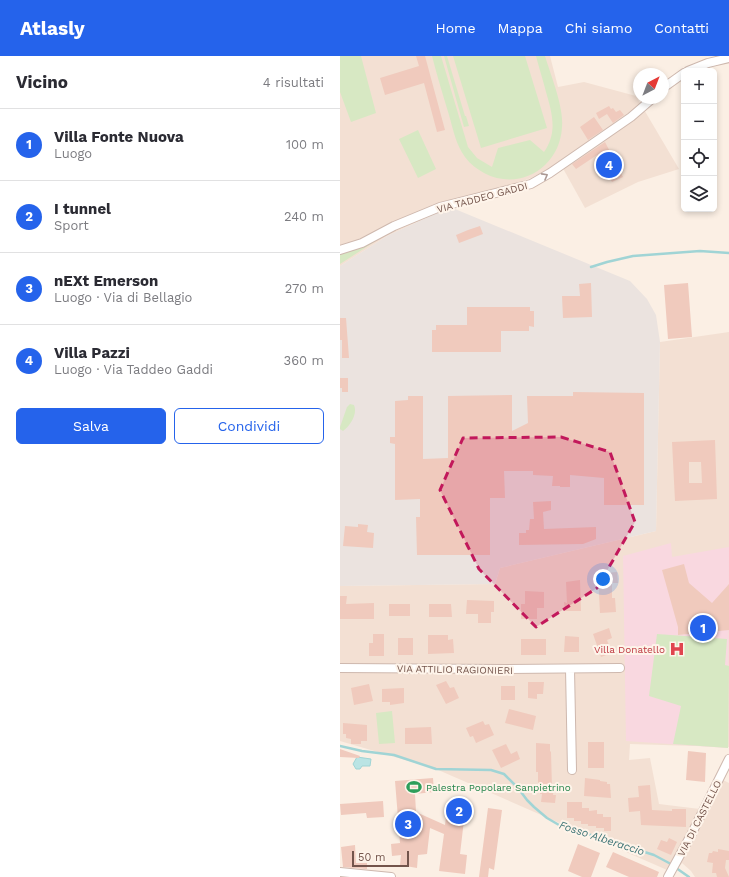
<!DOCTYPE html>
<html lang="it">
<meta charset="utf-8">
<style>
:root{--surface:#fff;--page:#f7f7f7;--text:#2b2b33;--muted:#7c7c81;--line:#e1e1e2;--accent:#2563eb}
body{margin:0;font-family:"Work Sans",sans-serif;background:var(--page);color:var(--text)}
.controls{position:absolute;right:12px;top:12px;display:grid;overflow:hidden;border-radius:6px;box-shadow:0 2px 6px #0003}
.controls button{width:36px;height:36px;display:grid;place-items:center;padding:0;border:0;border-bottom:1px solid var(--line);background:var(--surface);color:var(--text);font:20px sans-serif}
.compass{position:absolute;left:293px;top:12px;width:36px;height:36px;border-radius:50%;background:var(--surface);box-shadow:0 2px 6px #0003;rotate:42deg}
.scale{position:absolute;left:12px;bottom:10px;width:57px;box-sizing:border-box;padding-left:4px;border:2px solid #73544b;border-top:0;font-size:11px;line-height:14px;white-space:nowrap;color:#73544b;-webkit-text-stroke:3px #fef4ea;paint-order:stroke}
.you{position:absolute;left:263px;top:523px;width:14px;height:14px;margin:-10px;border:3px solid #fff;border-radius:50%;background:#1a73e8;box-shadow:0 0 0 6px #1a73e833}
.badge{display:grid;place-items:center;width:26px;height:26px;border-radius:50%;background:var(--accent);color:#fff;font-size:13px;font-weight:700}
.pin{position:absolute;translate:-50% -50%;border:2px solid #fff;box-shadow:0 1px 4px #0006}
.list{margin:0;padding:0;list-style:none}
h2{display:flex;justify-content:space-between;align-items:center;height:52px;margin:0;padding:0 16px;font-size:17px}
h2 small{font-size:13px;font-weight:400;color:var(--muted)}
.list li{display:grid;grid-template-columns:26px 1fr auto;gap:12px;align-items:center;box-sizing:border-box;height:72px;padding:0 16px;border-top:1px solid var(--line)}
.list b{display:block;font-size:15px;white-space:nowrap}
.list p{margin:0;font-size:13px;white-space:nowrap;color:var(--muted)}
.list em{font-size:13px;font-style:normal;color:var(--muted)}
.actions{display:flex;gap:8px;padding:12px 16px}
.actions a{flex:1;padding:9px 0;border:1px solid var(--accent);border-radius:6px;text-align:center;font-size:14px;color:var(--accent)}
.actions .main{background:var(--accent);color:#fff}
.icon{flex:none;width:22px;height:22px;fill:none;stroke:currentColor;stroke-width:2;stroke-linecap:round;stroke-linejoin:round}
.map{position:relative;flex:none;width:389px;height:821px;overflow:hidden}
header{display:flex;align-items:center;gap:24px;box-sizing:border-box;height:56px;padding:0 20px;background:var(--accent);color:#fff}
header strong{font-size:19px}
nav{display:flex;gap:22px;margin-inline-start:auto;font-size:14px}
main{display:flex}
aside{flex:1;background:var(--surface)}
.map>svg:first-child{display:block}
.residential{fill:#f3e0d3}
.industrial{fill:#ebe3df}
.medical{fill:#f9d8e0}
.green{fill:#d7e8c3}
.water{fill:#bae4e4;stroke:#a0d4d5}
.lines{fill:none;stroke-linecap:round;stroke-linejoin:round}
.stream{stroke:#a0d4d5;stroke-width:2.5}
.building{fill:#f0cabd;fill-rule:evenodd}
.minor-casing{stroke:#ceb8ae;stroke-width:10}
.minor{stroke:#fff;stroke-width:8}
.oneway{stroke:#ab9893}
.marked{fill:#c2185b;fill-opacity:0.2;stroke:#c2185b;stroke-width:3;stroke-dasharray:8 5;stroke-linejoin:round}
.labels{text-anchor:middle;stroke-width:4;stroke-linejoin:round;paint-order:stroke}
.street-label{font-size:10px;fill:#73544b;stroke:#fef4ea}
.health-label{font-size:10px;fill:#be3a42;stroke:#fef4ea;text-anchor:end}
.leisure-label{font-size:10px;fill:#27864d;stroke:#fef4ea;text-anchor:start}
.water-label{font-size:11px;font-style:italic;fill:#407678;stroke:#fef4ea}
</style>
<header>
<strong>Atlasly</strong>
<nav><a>Home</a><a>Mappa</a><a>Chi siamo</a><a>Contatti</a></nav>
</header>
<main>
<aside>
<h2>Vicino<small>4 risultati</small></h2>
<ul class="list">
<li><span class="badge">1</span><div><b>Villa Fonte Nuova</b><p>Luogo</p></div><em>100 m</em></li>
<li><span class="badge">2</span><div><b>I tunnel</b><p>Sport</p></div><em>240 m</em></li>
<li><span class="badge">3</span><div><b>nEXt Emerson</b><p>Luogo · Via di Bellagio</p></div><em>270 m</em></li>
<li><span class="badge">4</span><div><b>Villa Pazzi</b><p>Luogo · Via Taddeo Gaddi</p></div><em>360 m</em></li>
</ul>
<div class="actions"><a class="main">Salva</a><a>Condividi</a></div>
</aside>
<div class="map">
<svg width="389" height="821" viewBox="0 0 389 821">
<rect width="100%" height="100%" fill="#fbefe4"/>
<!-- residential -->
<path class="residential" d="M0,0h210l8,31 26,-5 52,14 43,73 -41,13 -53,26 -25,-45 -29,15 -81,29 -63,29 -47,30z
M389,276v415l-99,-3 -1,16 21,-2 9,46 49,6 15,-30 6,3v94h-34l-4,-6 -9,-8 -8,10 -238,-104 -96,-28v-155l155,-2 5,-16 156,-37 4,-189z"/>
<!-- industrial -->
<path class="industrial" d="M110,151l180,74 17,18 9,16 4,27 -4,189 -156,37 -5,16 -155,2v-320l47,-30z"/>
<!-- medical -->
<path class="medical" d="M331,487l1,14 57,-10 -1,201 -102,-7 -3,-185z"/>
<!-- green -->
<path class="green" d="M0,0h21l15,57 -25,9 -11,-30z
M92,0h9l27,91 9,11 15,9 6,-19 32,-8 14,12c14,-20 8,-39 2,-60 -3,-12 -7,-24 -10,-36h9c6,20 19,51 17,71 -2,40 -42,65 -78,46 -7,-4 -14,-9 -19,-16 -9,-12 -12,-28 -16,-42 -6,-20 -12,-39 -17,-59z
M104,0h3l18,60h1l3,10 -5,1z
M113,0h72l22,72 -66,20z
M78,74l18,39 -18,9 -19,-39z
M45,179l-45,29v-10z
M10,348l4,1c4,9 -4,21 -11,26l-3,-2v-2l7,-20z
M317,578l70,5 -2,26 4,1 -1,82 -55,-4 8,-38 -32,-10z
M52,655l3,32 -16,1 -3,-31z"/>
<!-- water -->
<path class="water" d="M17,701l14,2 -1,7h-8l-2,3h-4l-3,-5z"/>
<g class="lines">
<!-- stream -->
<path class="stream" d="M251,211l16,-5 26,-6 67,-5 29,2
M0,690l22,5 32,4 42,14 55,1 13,4 14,14 9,12 7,7 13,11 12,7 95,30 15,8 20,14"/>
</g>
<!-- building -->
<path class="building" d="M76,0h9l20,74 -8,2 -13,-49 -39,12 -5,-17 39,-12z
M269,50l2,3 2,-1 3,4 4,-2 4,5 -11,8 -6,-9 -8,5 -3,-6z
M254,61l9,13 -15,10 -8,-13z
M265,86l18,35 -11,5 -15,-27 -21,14 -4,-5z
M140,170l3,8 -24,9 -3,-8 12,-5z
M251,227l1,34 -29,1 -1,-22h18l-1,-12z
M348,227l4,54 -24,2 -4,-54z
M127,251h63v4h4v16l-5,-1v5h-28v21h-69v-22h4v-5h31z
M0,262h6l3,40h-7v-18h-2z
M0,322h8v14h-6v-4h-2z
M233,336l71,1v112h-40v-27l-34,-3v12h-10v-1h-8l1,-10 -20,-1v-4h-29l1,27h-15v57h-73l-1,-38h4v-18l-25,1v-56l-5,-1v-6h5v-36l13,-1v-4h15v63l25,-1v-62l64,-1v36l16,-8 -1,-27h46z
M375,384l2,59 -42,2 -3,-59zM349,406h12l1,21h-13z
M211,445v9l-8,2 1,17 52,-2v12l-13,5 -64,1v-12h7v-3h3l1,-11h4l-1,-17z
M18,468l10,1 -1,7 7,1 -1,15 -30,-2 2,-20 13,1z
M344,508l5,19 23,20 17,-19v46l-51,5v-8l-16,-57z
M277,516l1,11h-6v15h3l1,14 -16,1 -2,-38h7v-2z
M240,524l1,31h-16l-1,-9 3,1 -1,-21z
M185,535l19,1v16h-7v11h-16v-15h4z
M0,540h7l-1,8 28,-1v16h-34z
M127,544l27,1v11h-3v11h-13v-9h-12z
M49,548h21v12h-21z
M89,548h22l1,13h-23z
M269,572l3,10 -5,2 5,13 -11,4 -8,-23z
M33,578h11v22h-15v-13h4z
M88,579h20v5l5,-1 1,14 -26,1z
M225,580l14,1v15h-15z
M58,582h15v17h-15z
M181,583h25v16h-25z
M106,625l4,7 4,-1 5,11 -13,6 -10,-19z
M188,626h16l-1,12h-6v5l-9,-1z
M29,628l4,17 -19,4 -3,-17z
M161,630h14v14h-14z
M64,632v15l-14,2v-3h-8v-13z
M169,653l27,7 -3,14 -28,-7z
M143,665l2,4 4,-1 5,11 -18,8 -3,-7 -3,1 -4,-9z
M3,667l24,2v16h-6v3h-10v-5l-5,-1v-4h-3z
M91,671l1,17h-27v-16z
M248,686h16v26h-16z
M196,687l14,1v7l1,1 1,36h2l-1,7h3l-1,8 -14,-1 1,-8h-2l1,-8h-3v-14h-2z
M166,688l5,10 6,-3 3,8 -19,9 -9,-18z
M0,693l20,7 -1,2 -19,-1z
M348,695l18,2 -1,29 -19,-2z
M93,722l1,14 -19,2 1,18 29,13 3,-25 18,3 -6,51 7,1 -2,19 -26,-3 5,-37 -14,-6 -3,26 -9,1 -1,13 -17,-3 1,-10 -9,1 -1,-12 9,-1 -5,-62z
M245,722l15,2v1l7,1v2h3l1,14 -27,-2z
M310,729l2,25 20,1v-2h14v18l-45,-2 -1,-14 -11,1 -1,-14 11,-1 -1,-11z
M43,745l1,16 -17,1 -1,-5 -25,2 -1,-11z
M227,746h15v6h7v3l8,-1v4h6v3h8v14h-7v-3h-8v-2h-8v-2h-7v-3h-7v-3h-7z
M148,752l14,2 -8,60 -5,-2 -1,9h-9z
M329,782l8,4 -6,13 -14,-6 4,-9 6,2z
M238,788l22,9 -9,24h-9l-14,-6z
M15,789l1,18h11v6l-24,-2 -2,-20z
M378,793l11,2v9h-3l-1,8 4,9h-12l-1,-4h-4l1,-10 -6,-1 2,-9h3l1,-2 5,1z
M273,796l46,20 -2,5h-28l-23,-10z"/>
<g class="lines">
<!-- minor casing -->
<g class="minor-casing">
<path id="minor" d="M348,15l20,-8 21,-5
M323,32l21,-15
M0,194l22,-7 32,-17 46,-19 91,-23 19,-11 81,-56 22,-19
M0,612l165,1 115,-1
M230,613l2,101
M0,816l51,5
M328,821l23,-42 38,-76"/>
</g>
<!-- minor -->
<use href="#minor" class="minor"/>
</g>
<!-- one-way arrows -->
<defs><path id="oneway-chevron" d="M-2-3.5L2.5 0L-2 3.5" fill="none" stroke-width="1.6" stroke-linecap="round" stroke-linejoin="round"/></defs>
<use class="oneway" href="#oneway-chevron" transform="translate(205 120) rotate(-29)"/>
<!-- marked area -->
<path class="marked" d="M221,381l49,15 25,70 -38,66 -61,39 -57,-58 -39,-79 23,-52z"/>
<!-- icons -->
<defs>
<g id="hospital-bare" transform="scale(1.2)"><path d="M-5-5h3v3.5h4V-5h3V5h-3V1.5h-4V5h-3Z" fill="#e0444e" stroke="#fef4ea" stroke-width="2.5" paint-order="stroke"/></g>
<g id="stadium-bare" transform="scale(1.2)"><path d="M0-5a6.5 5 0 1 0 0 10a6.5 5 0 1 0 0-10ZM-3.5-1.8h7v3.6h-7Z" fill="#2e9e5b" stroke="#fef4ea" stroke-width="2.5" paint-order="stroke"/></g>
</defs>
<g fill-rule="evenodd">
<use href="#hospital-bare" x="337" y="593"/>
<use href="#stadium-bare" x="74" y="731"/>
</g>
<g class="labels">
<!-- street labels -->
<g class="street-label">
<text transform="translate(142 141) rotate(-15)" y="4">VIA TADDEO GADDI</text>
<text transform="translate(115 613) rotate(1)" y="4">VIA ATTILIO RAGIONIERI</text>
<text transform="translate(359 762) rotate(-63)" y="4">VIA DI CASTELLO</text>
</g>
<!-- health labels -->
<g class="health-label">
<text x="325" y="597">Villa Donatello</text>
</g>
<!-- leisure labels -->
<g class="leisure-label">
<text x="86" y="735">Palestra Popolare Sanpietrino</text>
</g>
<!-- water labels -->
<g class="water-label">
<text transform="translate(262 782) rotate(18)" y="4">Fosso Alberaccio</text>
</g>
</g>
</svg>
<div class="controls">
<button>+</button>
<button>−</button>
<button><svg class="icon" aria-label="locate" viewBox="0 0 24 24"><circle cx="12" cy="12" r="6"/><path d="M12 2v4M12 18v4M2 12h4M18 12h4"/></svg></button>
<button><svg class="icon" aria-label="layers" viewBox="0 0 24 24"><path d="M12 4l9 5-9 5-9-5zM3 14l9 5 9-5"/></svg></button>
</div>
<svg class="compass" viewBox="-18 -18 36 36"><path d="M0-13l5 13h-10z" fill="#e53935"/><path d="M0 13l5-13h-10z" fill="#7c7c81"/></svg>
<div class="scale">50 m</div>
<div class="you"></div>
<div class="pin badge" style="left:363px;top:572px">1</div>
<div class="pin badge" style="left:119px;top:755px">2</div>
<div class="pin badge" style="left:68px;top:768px">3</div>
<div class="pin badge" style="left:269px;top:109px">4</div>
</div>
</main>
